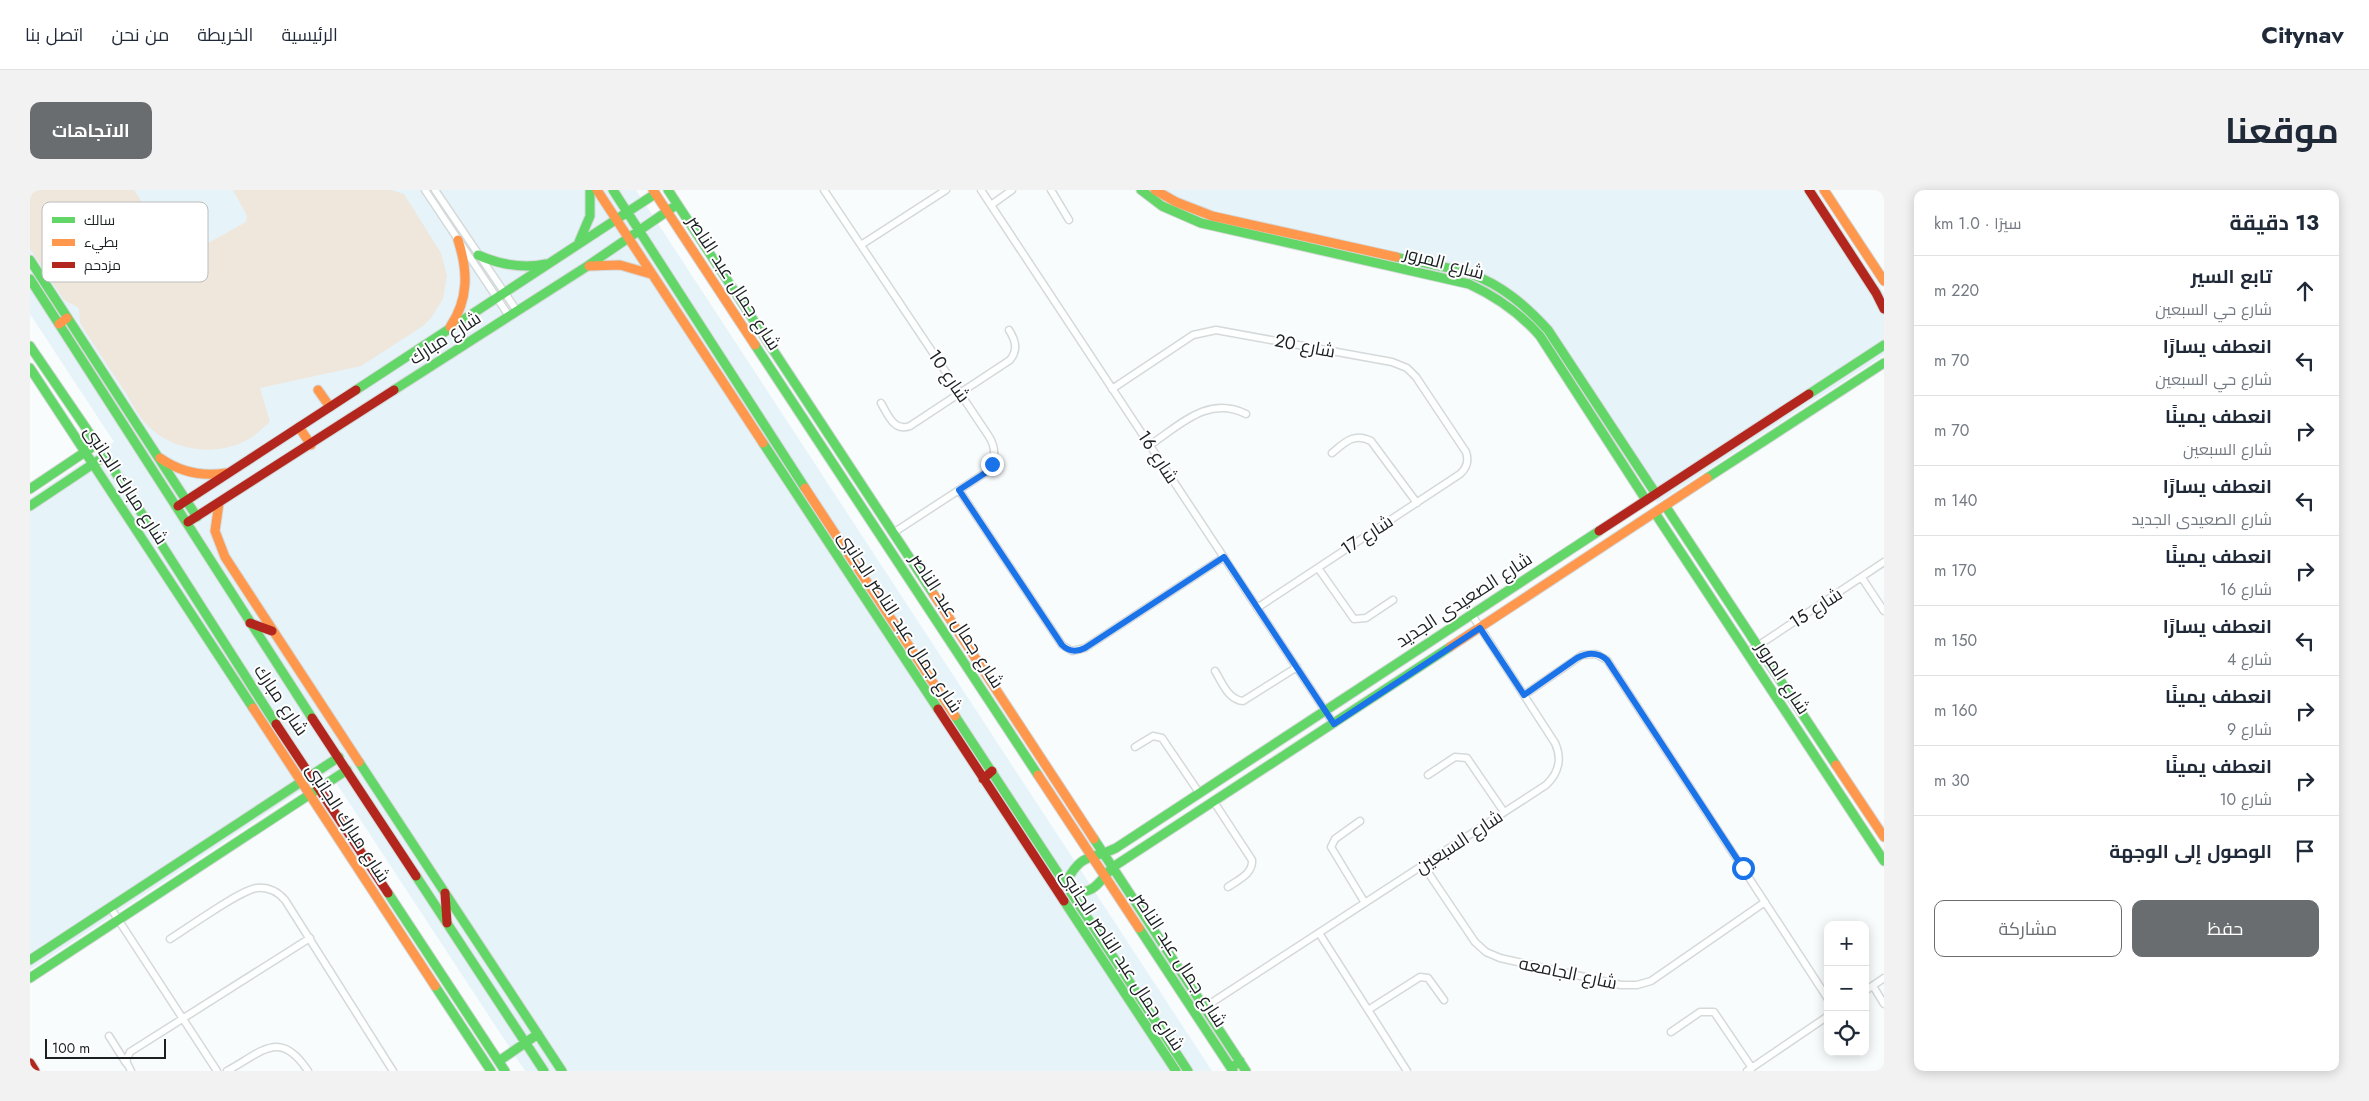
<!DOCTYPE html>
<html lang="ar">
<meta charset="utf-8">
<style>
:root{--surface:#fff;--page:#f2f2f3;--text:#1f2937;--muted:#747a83;--line:#e0e1e3;--accent:#696d6f}
body{margin:0;font-family:Jost,Cairo,sans-serif;background:var(--page);color:var(--text);direction:rtl}
.controls{position:absolute;right:15px;bottom:15px;display:grid;overflow:hidden;border-radius:10px;box-shadow:0 2px 12px #0003}
.controls button{width:45px;height:45px;display:grid;place-items:center;padding:0;border:0;border-bottom:1px solid var(--line);background:var(--surface);color:var(--text);font:25px sans-serif}
.scale{position:absolute;left:15px;bottom:12px;width:121px;box-sizing:border-box;padding-left:5px;border:2px solid #1b2022;border-top:0;font-size:14px;line-height:18px;white-space:nowrap;color:#1b2022;-webkit-text-stroke:4px #fff;paint-order:stroke}
.stop{position:absolute;width:15px;height:15px;margin:-11px;border:4px solid #1a73e8;border-radius:50%;background:#fff}
.stop.end{background:#1a73e8;border-color:#fff;box-shadow:0 1px 5px #0008}
.list{margin:0;padding:0;list-style:none}
h2{display:flex;justify-content:space-between;align-items:center;height:65px;margin:0;padding:0 20px;font-size:21px}
h2 small{font-size:16px;font-weight:400;color:var(--muted)}
.list li{display:grid;grid-template-columns:32px 1fr auto;gap:15px;align-items:center;box-sizing:border-box;height:70px;padding:0 20px;border-top:1px solid var(--line)}
.list b{display:block;font-size:19px;white-space:nowrap}
.list p{margin:0;font-size:16px;white-space:nowrap;color:var(--muted)}
.list em{font-size:16px;font-style:normal;color:var(--muted)}
.actions{display:flex;gap:10px;padding:15px 20px}
.actions a{flex:1;padding:11px 0;border:1px solid var(--accent);border-radius:10px;text-align:center;font-size:18px;color:var(--accent)}
.actions .main{background:var(--accent);color:#fff}
.icon{flex:none;width:28px;height:28px;fill:none;stroke:currentColor;stroke-width:2;stroke-linecap:round;stroke-linejoin:round}
.map{position:relative;flex:none;width:1854px;height:881px;overflow:hidden;direction:ltr;border-radius:10px}
header{display:flex;align-items:center;gap:30px;box-sizing:border-box;height:70px;padding:0 25px;background:var(--surface);border-bottom:1px solid var(--line)}
header strong{font-size:24px}
nav{display:flex;gap:28px;margin-inline-start:auto;font-size:18px}
.intro{display:flex;align-items:center;justify-content:space-between;box-sizing:border-box;height:120px;padding:0 30px}
h1{margin:0;font-size:35px}
.button{padding:12px 22px;border-radius:10px;background:var(--accent);color:#fff;font-size:18px;font-weight:700}
main{display:flex;gap:30px;padding:0 30px}
aside{flex:1;background:var(--surface);border-radius:10px;box-shadow:0 2px 12px #0003}
.map>svg:first-child{display:block}
.built{fill:#e6f4f9}
.green{fill:#efe6dc}
.lines{fill:none;stroke-linecap:round;stroke-linejoin:round}
.street-casing{stroke:#d5d9da;stroke-width:9}
.fast-casing{stroke:#d5d9da;stroke-width:11}
.slow-casing{stroke:#d5d9da;stroke-width:11}
.jam-casing{stroke:#d5d9da;stroke-width:11}
.street{stroke:#feffff;stroke-width:6}
.fast{stroke:#63d668;stroke-width:9}
.slow{stroke:#ff974d;stroke-width:9}
.jam{stroke:#b3261e;stroke-width:9}
.route{stroke:#1a73e8;stroke-width:6}
.labels{text-anchor:middle;stroke-width:4;stroke-linejoin:round;paint-order:stroke}
.street-label{font-size:18px;fill:#1b2022;stroke:#fff}
.key{fill:#fff;stroke:#bbbcbd;stroke-width:1}
.key-label{font-size:14px;fill:#1b2022}
</style>
<header>
<strong>Citynav</strong>
<nav><a>الرئيسية</a><a>الخريطة</a><a>من نحن</a><a>اتصل بنا</a></nav>
</header>
<div class="intro"><h1>موقعنا</h1><a class="button">الاتجاهات</a></div>
<main>
<aside>
<h2>13 دقيقة<small>سيرًا · 1.0 km</small></h2>
<ul class="list">
<li><svg class="icon" aria-label="ahead" viewBox="0 0 24 24"><path d="M12 20V5M6 11l6-6 6 6"/></svg><div><b>تابع السير</b><p>شارع حي السبعين</p></div><em>220 m</em></li>
<li><svg class="icon" aria-label="left" viewBox="0 0 24 24"><path d="M17 20v-9H6M10 6l-5 5 5 5"/></svg><div><b>انعطف يسارًا</b><p>شارع حي السبعين</p></div><em>70 m</em></li>
<li><svg class="icon" aria-label="right" viewBox="0 0 24 24"><path d="M7 20v-9h11M14 6l5 5-5 5"/></svg><div><b>انعطف يمينًا</b><p>شارع السبعين</p></div><em>70 m</em></li>
<li><svg class="icon" aria-label="left" viewBox="0 0 24 24"><path d="M17 20v-9H6M10 6l-5 5 5 5"/></svg><div><b>انعطف يسارًا</b><p>شارع الصعيدى الجديد</p></div><em>140 m</em></li>
<li><svg class="icon" aria-label="right" viewBox="0 0 24 24"><path d="M7 20v-9h11M14 6l5 5-5 5"/></svg><div><b>انعطف يمينًا</b><p>شارع 16</p></div><em>170 m</em></li>
<li><svg class="icon" aria-label="left" viewBox="0 0 24 24"><path d="M17 20v-9H6M10 6l-5 5 5 5"/></svg><div><b>انعطف يسارًا</b><p>شارع 4</p></div><em>150 m</em></li>
<li><svg class="icon" aria-label="right" viewBox="0 0 24 24"><path d="M7 20v-9h11M14 6l5 5-5 5"/></svg><div><b>انعطف يمينًا</b><p>شارع 9</p></div><em>160 m</em></li>
<li><svg class="icon" aria-label="right" viewBox="0 0 24 24"><path d="M7 20v-9h11M14 6l5 5-5 5"/></svg><div><b>انعطف يمينًا</b><p>شارع 10</p></div><em>30 m</em></li>
<li><svg class="icon" aria-label="arrive" viewBox="0 0 24 24"><path d="M6 21V4h12l-3 4 3 4H6"/></svg><div><b>الوصول إلى الوجهة</b></div></li>
</ul>
<div class="actions"><a class="main">حفظ</a><a>مشاركة</a></div>
</aside>
<div class="map">
<svg width="1854" height="881" viewBox="0 0 1854 881">
<rect width="100%" height="100%" fill="#f9fcfd"/>
<!-- built -->
<path class="built" d="M0,0h606l576,881h-687l-196,-299 -299,198v-472l84,-56 -84,-128z
M1117,0h669l68,103v62l-227,148 -109,-168 -18,-19 -28,-22 -30,-16 -276,-62 -24,-10z"/>
<!-- green -->
<path class="green" d="M0,0h104l43,65 6,2 63,-35 1,-6 -14,-26h158l13,4 37,59 6,23 -4,23 -12,19 -8,8 -62,40 -101,22 10,34c-7,5 -13,13 -21,17 -32,18 -76,13 -102,-14 -9,-9 -15,-22 -21,-32 -16,-23 -31,-47 -46,-70l-1,-15 -15,-8 -34,-51z"/>
<g class="lines">
<!-- street casing -->
<g class="street-casing">
<path id="street" d="M395,0l84,126
M405,0l82,121
M794,0l164,245c9,13 8,27 -3,38l-92,60
M951,0l353,534
M1021,0l18,30
M961,15l21,-15
M831,55l85,-55
M1082,199l81,-54 23,-5 176,32 15,6 9,9 50,75c3,9 1,16 -6,22l-203,134
M851,213c7,12 13,29 29,23l100,-66c8,-10 6,-19 -1,-30
M1120,255c30,-20 58,-50 96,-31
M1302,263c12,-10 22,-21 39,-12l46,62
M929,300l103,155 10,6 13,-3 139,-91
M1288,378l36,51 12,-1 27,-18
M1832,388l22,33
M1717,463l137,-91
M1185,481c7,11 13,29 28,30l54,-34
M1494,505l58,-40 14,-1 11,6 221,339
M1105,557l18,-11 9,2 38,56
M1398,585l27,-18 12,1 37,54
M1184,612l38,58c1,14 -14,20 -24,27
M1330,631l-25,18 -4,8 34,56
M1393,675l52,77 11,10 14,6 121,27h16l14,-4 114,-79
M80,717l107,164
M1289,743l88,138
M140,749c18,-11 70,-49 87,-51 11,-1 21,4 28,12l108,171
M1843,796l11,18
M1835,801l19,-13
M1175,817l341,-222c13,-12 16,-27 9,-42l-83,-128
M1338,820l52,-33 8,1 16,22
M1641,842l29,-20h14l38,56
M79,846l17,27
M101,881l-5,-10 4,-9 180,-114
M197,881c35,-19 53,-43 81,0
M1717,881l81,-55"/>
</g>
<!-- fast casing -->
<g class="fast-casing">
<path id="fast" d="M583,0l192,298
M638,0l266,405
M1111,0l21,16 39,17 268,61c28,13 51,29 71,52l106,164
M549,52l11,-26v-26
M448,65c23,10 44,14 68,9
M1366,67c24,6 51,9 75,17 31,11 55,32 77,56l108,164
M0,70l167,257
M0,89l282,439
M725,155l283,430
M0,156l75,110 171,268
M0,178l223,340
M326,200l299,-196
M364,200l192,-123 86,-59
M1779,204l75,-49
M733,253l175,266
M1677,288l177,-115
M0,299l67,-45
M0,316l75,-50
M1636,317l170,258
M1625,323l229,348
M925,526l233,355
M329,572l203,309
M1064,649l152,232
M386,686l128,195
M1036,692c17,-31 24,-21 50,-34l483,-317
M1042,702c24,2 26,-10 41,-25l337,-220
M358,703l117,178
M1034,711l112,170
M1109,738l94,143
M0,770l309,-203
M0,788l317,-208
M405,796l56,85
M469,871l39,-27
M1201,878l9,-7"/>
</g>
<!-- slow casing -->
<g class="slow-casing">
<path id="slow" d="M567,0l166,253
M623,0l102,155
M1125,0l21,12 36,14 184,41
M1794,0l60,91
M559,76l31,-1 31,9
M29,134l8,-6
M420,137c19,-28 18,-56 8,-87
M288,200l12,17
M269,237l12,18
M130,268c20,14 41,19 66,15
M775,298l150,228
M189,313l-4,28 10,26 134,205
M904,405l160,244
M1420,457l257,-169
M223,518l182,278
M1806,575l48,72
M1008,585l101,153"/>
</g>
<!-- jam casing -->
<g class="jam-casing">
<path id="jam" d="M1779,0l67,103 8,16
M148,316l178,-116
M158,332l206,-132
M1569,341l210,-137
M220,433l22,8
M908,519l126,192
M282,528l104,158
M246,534l112,169
M953,589l9,-8
M415,703l2,30
M0,873l5,8"/>
</g>
<!-- street -->
<use href="#street" class="street"/>
<!-- fast -->
<use href="#fast" class="fast"/>
<!-- slow -->
<use href="#slow" class="slow"/>
<!-- jam -->
<use href="#jam" class="jam"/>
</g>
<g class="lines">
<!-- route -->
<path class="route" d="M962,274l-7,9 -26,17 103,155c7,7 15,7 23,3l139,-91 110,167 146,-96 44,67 53,-37c11,-6 21,-6 30,2l136,208"/>
</g>
<g class="labels">
<!-- street labels -->
<g class="street-label">
<text transform="translate(1414 73) rotate(15)" y="6">شارع المرور</text>
<text transform="translate(704 93) rotate(57)" y="6">شارع جمال عبد الناصر</text>
<text transform="translate(415 148) rotate(-33)" y="6">شارع مبارك</text>
<text transform="translate(1275 156) rotate(11)" y="6">شارع 20</text>
<text transform="translate(919 186) rotate(56)" y="6">شارع 10</text>
<text transform="translate(1128 267) rotate(57)" y="6">شارع 16</text>
<text transform="translate(96 295) rotate(57)" y="6">شارع مبارك الجانبى</text>
<text transform="translate(1337 345) rotate(-33)" y="6">شارع 17</text>
<text transform="translate(1434 410) rotate(-33)" y="6">شارع الصعيدى الجديد</text>
<text transform="translate(1786 418) rotate(-33)" y="6">شارع 15</text>
<text transform="translate(927 431) rotate(57)" y="6">شارع جمال عبد الناصر</text>
<text transform="translate(870 432) rotate(57)" y="6">شارع جمال عبد الناصر الجانبى</text>
<text transform="translate(1753 488) rotate(57)" y="6">شارع المرور</text>
<text transform="translate(251 510) rotate(56)" y="6">شارع مبارك</text>
<text transform="translate(318 633) rotate(57)" y="6">شارع مبارك الجانبى</text>
<text transform="translate(1429 652) rotate(-33)" y="6">شارع السبعين</text>
<text transform="translate(1092 770) rotate(57)" y="6">شارع جمال عبد الناصر الجانبى</text>
<text transform="translate(1150 770) rotate(57)" y="6">شارع جمال عبد الناصر</text>
<text transform="translate(1538 783) rotate(12)" y="6">شارع الجامعه</text>
</g>
</g>
<!-- legend -->
<rect x="12" y="12" width="166" height="80" rx="8" class="key"/>
<rect x="22" y="27" width="23" height="6" fill="#63d668"/>
<rect x="22" y="49" width="23" height="7" fill="#ff974d"/>
<rect x="22" y="72" width="23" height="6" fill="#b3261e"/>
<g class="key-label">
<text x="54" y="35">سالك</text>
<text x="54" y="57">بطيء</text>
<text x="54" y="80">مزدحم</text>
</g>
</svg>
<div class="controls">
<button>+</button>
<button>−</button>
<button><svg class="icon" aria-label="locate" viewBox="0 0 24 24"><circle cx="12" cy="12" r="6"/><path d="M12 2v4M12 18v4M2 12h4M18 12h4"/></svg></button>
</div>
<div class="scale">100 m</div>
<div class="stop" style="left:1713px;top:678px"></div>
<div class="stop end" style="left:962px;top:274px"></div>
</div>
</main>
